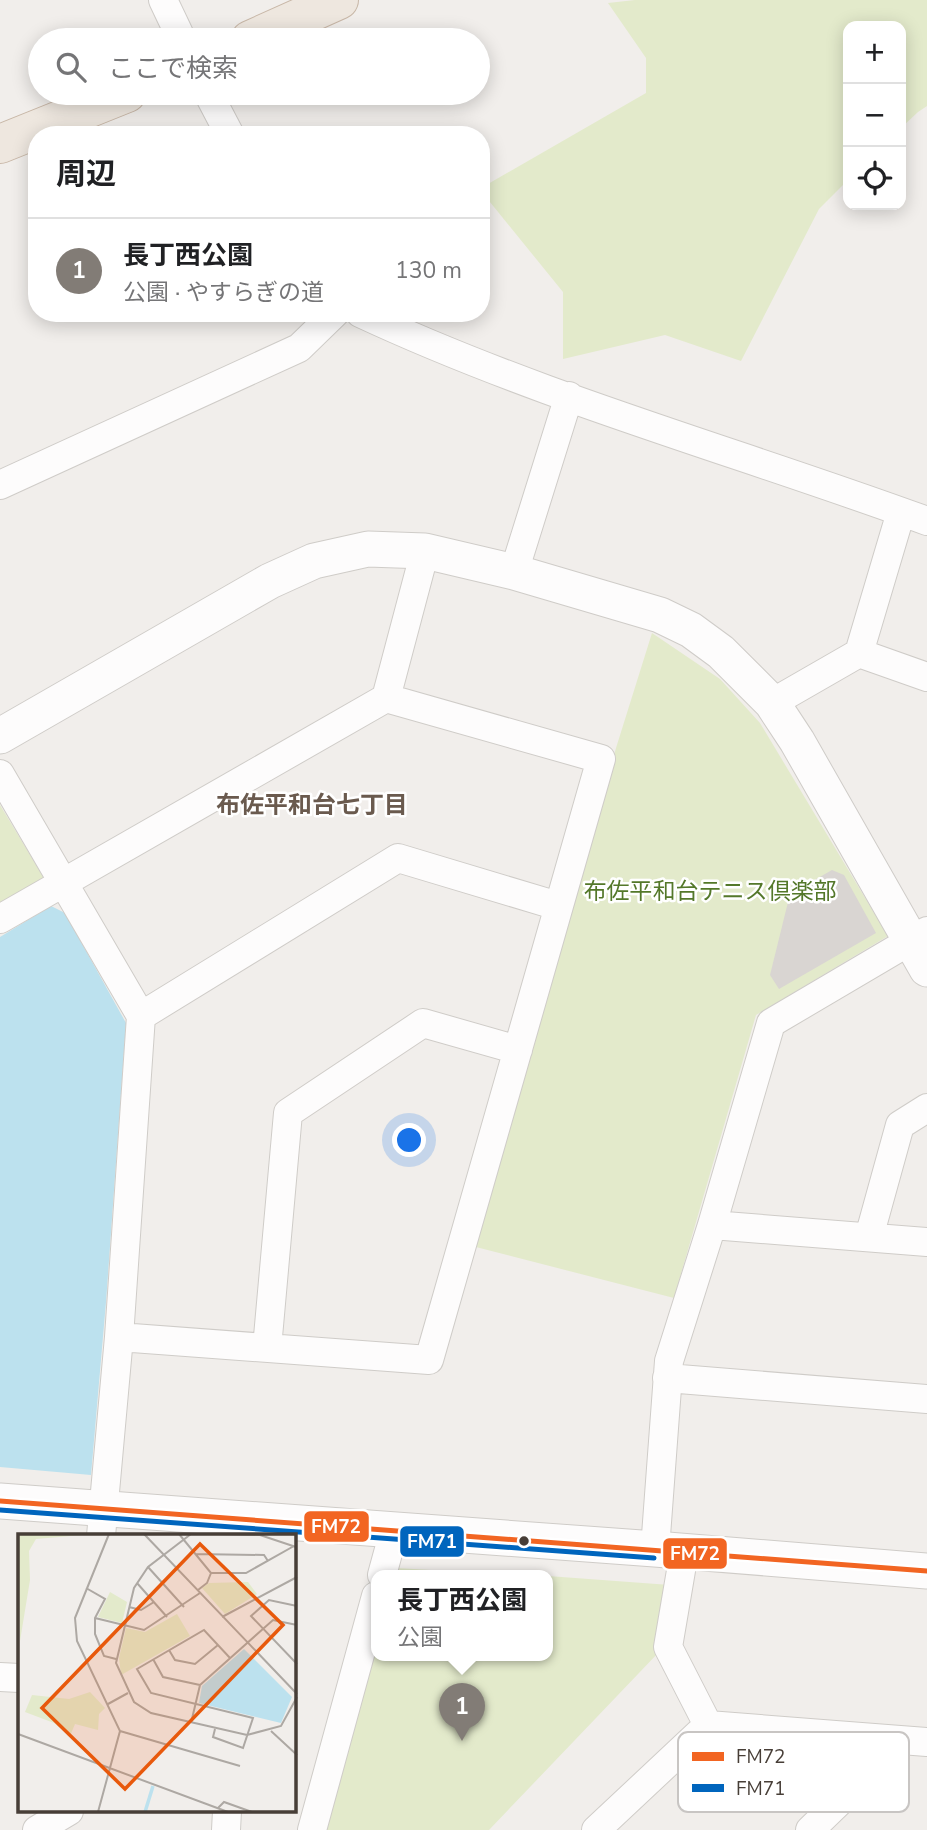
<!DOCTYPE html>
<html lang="ja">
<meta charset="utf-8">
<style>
:root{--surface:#fff;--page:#f2f2f2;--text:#202124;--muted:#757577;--line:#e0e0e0;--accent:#827c76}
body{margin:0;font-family:"Nunito Sans","Noto Sans JP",sans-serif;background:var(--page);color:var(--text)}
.controls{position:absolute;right:21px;top:21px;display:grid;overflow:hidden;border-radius:14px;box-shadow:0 4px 18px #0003}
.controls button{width:63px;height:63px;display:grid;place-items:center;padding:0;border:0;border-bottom:2px solid var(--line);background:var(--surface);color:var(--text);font:35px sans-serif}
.you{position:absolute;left:410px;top:1141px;width:24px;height:24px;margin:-18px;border:5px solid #fff;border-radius:50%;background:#1a73e8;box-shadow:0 0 0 10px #1a73e833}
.badge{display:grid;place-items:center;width:46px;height:46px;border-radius:50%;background:var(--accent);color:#fff;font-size:23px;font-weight:700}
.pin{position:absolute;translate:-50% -58px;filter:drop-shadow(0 2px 4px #0008)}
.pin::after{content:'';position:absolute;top:37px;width:24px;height:21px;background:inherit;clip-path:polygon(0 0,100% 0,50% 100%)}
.popup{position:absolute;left:371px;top:1570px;width:182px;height:91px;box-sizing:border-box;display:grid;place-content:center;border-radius:14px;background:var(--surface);filter:drop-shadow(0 2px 5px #0005);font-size:23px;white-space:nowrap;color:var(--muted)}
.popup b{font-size:26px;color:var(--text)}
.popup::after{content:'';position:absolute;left:50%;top:100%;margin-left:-14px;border:14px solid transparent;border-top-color:var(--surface)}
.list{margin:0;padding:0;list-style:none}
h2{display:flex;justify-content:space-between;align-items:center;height:91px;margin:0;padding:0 28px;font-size:30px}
h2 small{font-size:23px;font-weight:400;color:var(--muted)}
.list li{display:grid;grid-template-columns:46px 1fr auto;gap:21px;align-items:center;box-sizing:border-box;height:105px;padding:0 28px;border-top:2px solid var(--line)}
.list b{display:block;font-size:26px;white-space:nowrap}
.list p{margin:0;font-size:23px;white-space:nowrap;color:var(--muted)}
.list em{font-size:23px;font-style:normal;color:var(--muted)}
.icon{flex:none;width:38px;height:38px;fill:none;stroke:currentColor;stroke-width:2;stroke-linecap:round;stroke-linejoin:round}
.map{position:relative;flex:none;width:927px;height:1830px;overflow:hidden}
.search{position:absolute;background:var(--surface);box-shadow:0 4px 18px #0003;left:28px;top:28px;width:462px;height:77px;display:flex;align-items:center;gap:18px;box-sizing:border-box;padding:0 24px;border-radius:38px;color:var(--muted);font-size:26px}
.panel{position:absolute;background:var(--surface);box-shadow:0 4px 18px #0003;left:28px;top:126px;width:462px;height:196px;border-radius:28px}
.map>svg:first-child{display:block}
.green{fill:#e3eacb}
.water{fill:#bce1ee}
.building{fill:#d9d5d2}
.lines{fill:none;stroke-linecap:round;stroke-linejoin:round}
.minor-casing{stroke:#cfccc8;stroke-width:30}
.tertiary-casing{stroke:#cfccc8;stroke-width:37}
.trunk-casing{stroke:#c8b7a7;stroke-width:40}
.minor{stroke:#fdfcfc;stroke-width:28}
.tertiary{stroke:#fdfcfc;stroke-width:35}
.trunk{stroke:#eee7df;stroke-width:38}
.bus-1-casing{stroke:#fff;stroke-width:10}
.bus-2-casing{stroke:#fff;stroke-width:10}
.bus-1{stroke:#f26522;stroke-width:5}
.bus-2{stroke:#0065bd;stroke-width:5}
.bus-dot{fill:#473e37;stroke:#fff;stroke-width:2.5}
.labels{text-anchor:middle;stroke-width:5;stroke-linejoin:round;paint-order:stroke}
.park-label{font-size:23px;fill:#54782a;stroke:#fff}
.neighbourhood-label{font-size:24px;font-weight:bold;fill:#6a5a4e;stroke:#fff}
.inset-river{fill:none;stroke:#bce1ee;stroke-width:3.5}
.inset-road{fill:none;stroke:#ada8a3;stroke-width:2}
.view{fill:#e8590c;fill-opacity:0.15;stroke:#e8590c;stroke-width:3.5}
.inset-edge{fill:none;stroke:#473e37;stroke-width:3.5}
.key{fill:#fff;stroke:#c8c5c3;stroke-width:2}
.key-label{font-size:19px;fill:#473e37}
.line-badge{stroke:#fff;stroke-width:2.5}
.badge-label{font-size:19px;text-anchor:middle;font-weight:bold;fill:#fff}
</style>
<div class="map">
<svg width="927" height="1830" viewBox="0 0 927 1830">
<rect width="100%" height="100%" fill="#f1eeeb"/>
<!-- green -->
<path class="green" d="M635,0h292v106l-9,6 -17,16v-102h-53v154l-29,29 -78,152 -76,-26 -102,24v-67l-82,-101v-3l165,-95v-35l-38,-55z
M652,633l68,46 40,44 128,213 -132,79 -82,283 -202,-52 144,-498z
M0,805l47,78 -47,26z
M396,1568l122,7h-124z
M548,1576l122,9 -10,66 -171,179h-163l50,-187v12h172z"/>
<!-- water -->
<path class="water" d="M51,906l14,7 61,110 -20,279 -15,173 -91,-8v-530z"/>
<!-- building -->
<path class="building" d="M832,870l12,5 32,58 -97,56 -9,-14 20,-81z"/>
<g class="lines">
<!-- minor casing -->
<g class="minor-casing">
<path id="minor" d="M163,0l19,40
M208,93l22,42
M360,313c182,85 379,139 567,208
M0,485l299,-137 36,-35
M514,572l55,-176
M859,653l42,-141
M386,698l39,-147
M772,703l87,-50 68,24
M0,774l141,242 -22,321 -18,199
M0,919l386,-221 215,61 -172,601 -310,-23
M141,1016l257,-158 160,48
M712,1225l215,17
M869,1237l31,-112 27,-17
M267,1348l21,-235 135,-90 95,27
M667,1378l260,21
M655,1549l14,-188 43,-136 59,-202 156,-92
M684,1553l-16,94 40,78 219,17
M382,1575l12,-44
M0,1677l19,1
M37,1830l32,-19
M226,1830l1,-19
M312,1830l64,-234
M596,1830l112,-105
M810,1830l92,-89"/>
</g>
<!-- tertiary casing -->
<g class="tertiary-casing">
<path id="tertiary" d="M0,736l270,-155 44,-20 54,-12 57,2 89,21 146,43 31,15 30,22 51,51 25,38 130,228
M0,1501l655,48 272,22"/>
</g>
<!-- trunk casing -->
<g class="trunk-casing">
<path id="trunk" d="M250,40l89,-40
M0,144l127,-51"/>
</g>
<!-- minor -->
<use href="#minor" class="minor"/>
<!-- tertiary -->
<use href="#tertiary" class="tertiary"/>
<!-- trunk -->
<use href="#trunk" class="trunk"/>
<!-- bus-1 casing -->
<g class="bus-1-casing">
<path id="bus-1" d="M0,1501l927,70"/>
</g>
<!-- bus-2 casing -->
<g class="bus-2-casing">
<path id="bus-2" d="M0,1510l654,48"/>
</g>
<!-- bus-1 -->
<use href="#bus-1" class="bus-1"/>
<!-- bus-2 -->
<use href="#bus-2" class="bus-2"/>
</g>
<!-- markers -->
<circle class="bus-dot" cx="524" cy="1541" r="6"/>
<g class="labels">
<!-- park labels -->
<g class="park-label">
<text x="710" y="899">布佐平和台テニス倶楽部</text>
</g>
<!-- neighbourhood labels -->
<g class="neighbourhood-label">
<text x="312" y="813">布佐平和台七丁目</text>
</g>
</g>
<!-- overview -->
<g transform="translate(18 1534)">
<rect width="278" height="278" fill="#f1eeeb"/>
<path d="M0,0h76l-58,5 -7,12 1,29 -10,61zM230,48l9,12 -32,20 -23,-26 7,-5zM92,58l17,10 -5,21 -24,-6zM159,80l13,22 -69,39 -2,-17 7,-30 19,4zM72,158l15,16 -6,6 -1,16 -23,-6 -5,12 -16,-13 -29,-11 7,-17 37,4z" fill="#e3eacb"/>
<path d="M226,115l48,48 -11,26 -82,-20 3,-17z" fill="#bce1ee"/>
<path class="inset-river" d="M127,278l8,-26"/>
<path class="inset-road" d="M126,0l153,160M161,0l32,39 -4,10 -9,7M173,0l-43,33 -14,21 -18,75 18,39 17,11 96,22 34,-9 16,-29M200,0l42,1 36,12M177,20l69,1 4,6M130,33l36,40M193,39h35l48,-27M119,49l30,34M68,54l19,11 -10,19v16l9,22 12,3M279,72l-28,-6 -18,16 46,48M111,73l12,3 13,-8M204,83l75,-40M77,84l49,12 56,-37M151,116l6,10 20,4 23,-19M135,125l10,18 37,8M90,170l20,-11M173,189l9,-38 73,-65 24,5M197,195l-2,8 30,11 10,-30 -102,-25 -14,-24 67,-39 26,28M102,197l120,35M253,197l26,24M0,200l210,78M200,274l6,-6 28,10M80,278l22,-81 -43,-90 -2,-23 34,-84"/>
<path class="view" d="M182,10l83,81 -158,164 -83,-81z"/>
<rect width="278" height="278" class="inset-edge"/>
</g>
<!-- legend -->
<rect x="678" y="1732" width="231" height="80" rx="10" class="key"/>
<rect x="692" y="1752" width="32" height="9" fill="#f26522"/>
<rect x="692" y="1784" width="32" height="8" fill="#0065bd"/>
<g class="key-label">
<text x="736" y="1763">FM72</text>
<text x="736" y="1795">FM71</text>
</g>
<g class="line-badge">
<rect x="303" y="1510" width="67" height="33" rx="7" fill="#f26522"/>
<rect x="399" y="1525" width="66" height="33" rx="7" fill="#0065bd"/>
<rect x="662" y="1537" width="66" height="33" rx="7" fill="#f26522"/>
</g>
<g class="badge-label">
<text x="336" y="1533">FM72</text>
<text x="432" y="1548">FM71</text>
<text x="695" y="1560">FM72</text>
</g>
</svg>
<div class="controls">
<button>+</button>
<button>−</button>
<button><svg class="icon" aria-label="locate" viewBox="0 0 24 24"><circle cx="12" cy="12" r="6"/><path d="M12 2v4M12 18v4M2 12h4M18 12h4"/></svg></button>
</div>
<div class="you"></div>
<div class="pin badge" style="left:462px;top:1741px">1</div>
<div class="popup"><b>長丁西公園</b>公園</div>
<div class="search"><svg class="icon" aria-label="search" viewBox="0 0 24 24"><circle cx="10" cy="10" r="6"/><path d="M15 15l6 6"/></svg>ここで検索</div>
<section class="panel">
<h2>周辺<small></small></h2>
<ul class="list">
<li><span class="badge">1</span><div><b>長丁西公園</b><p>公園 · やすらぎの道</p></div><em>130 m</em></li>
</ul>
</section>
</div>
